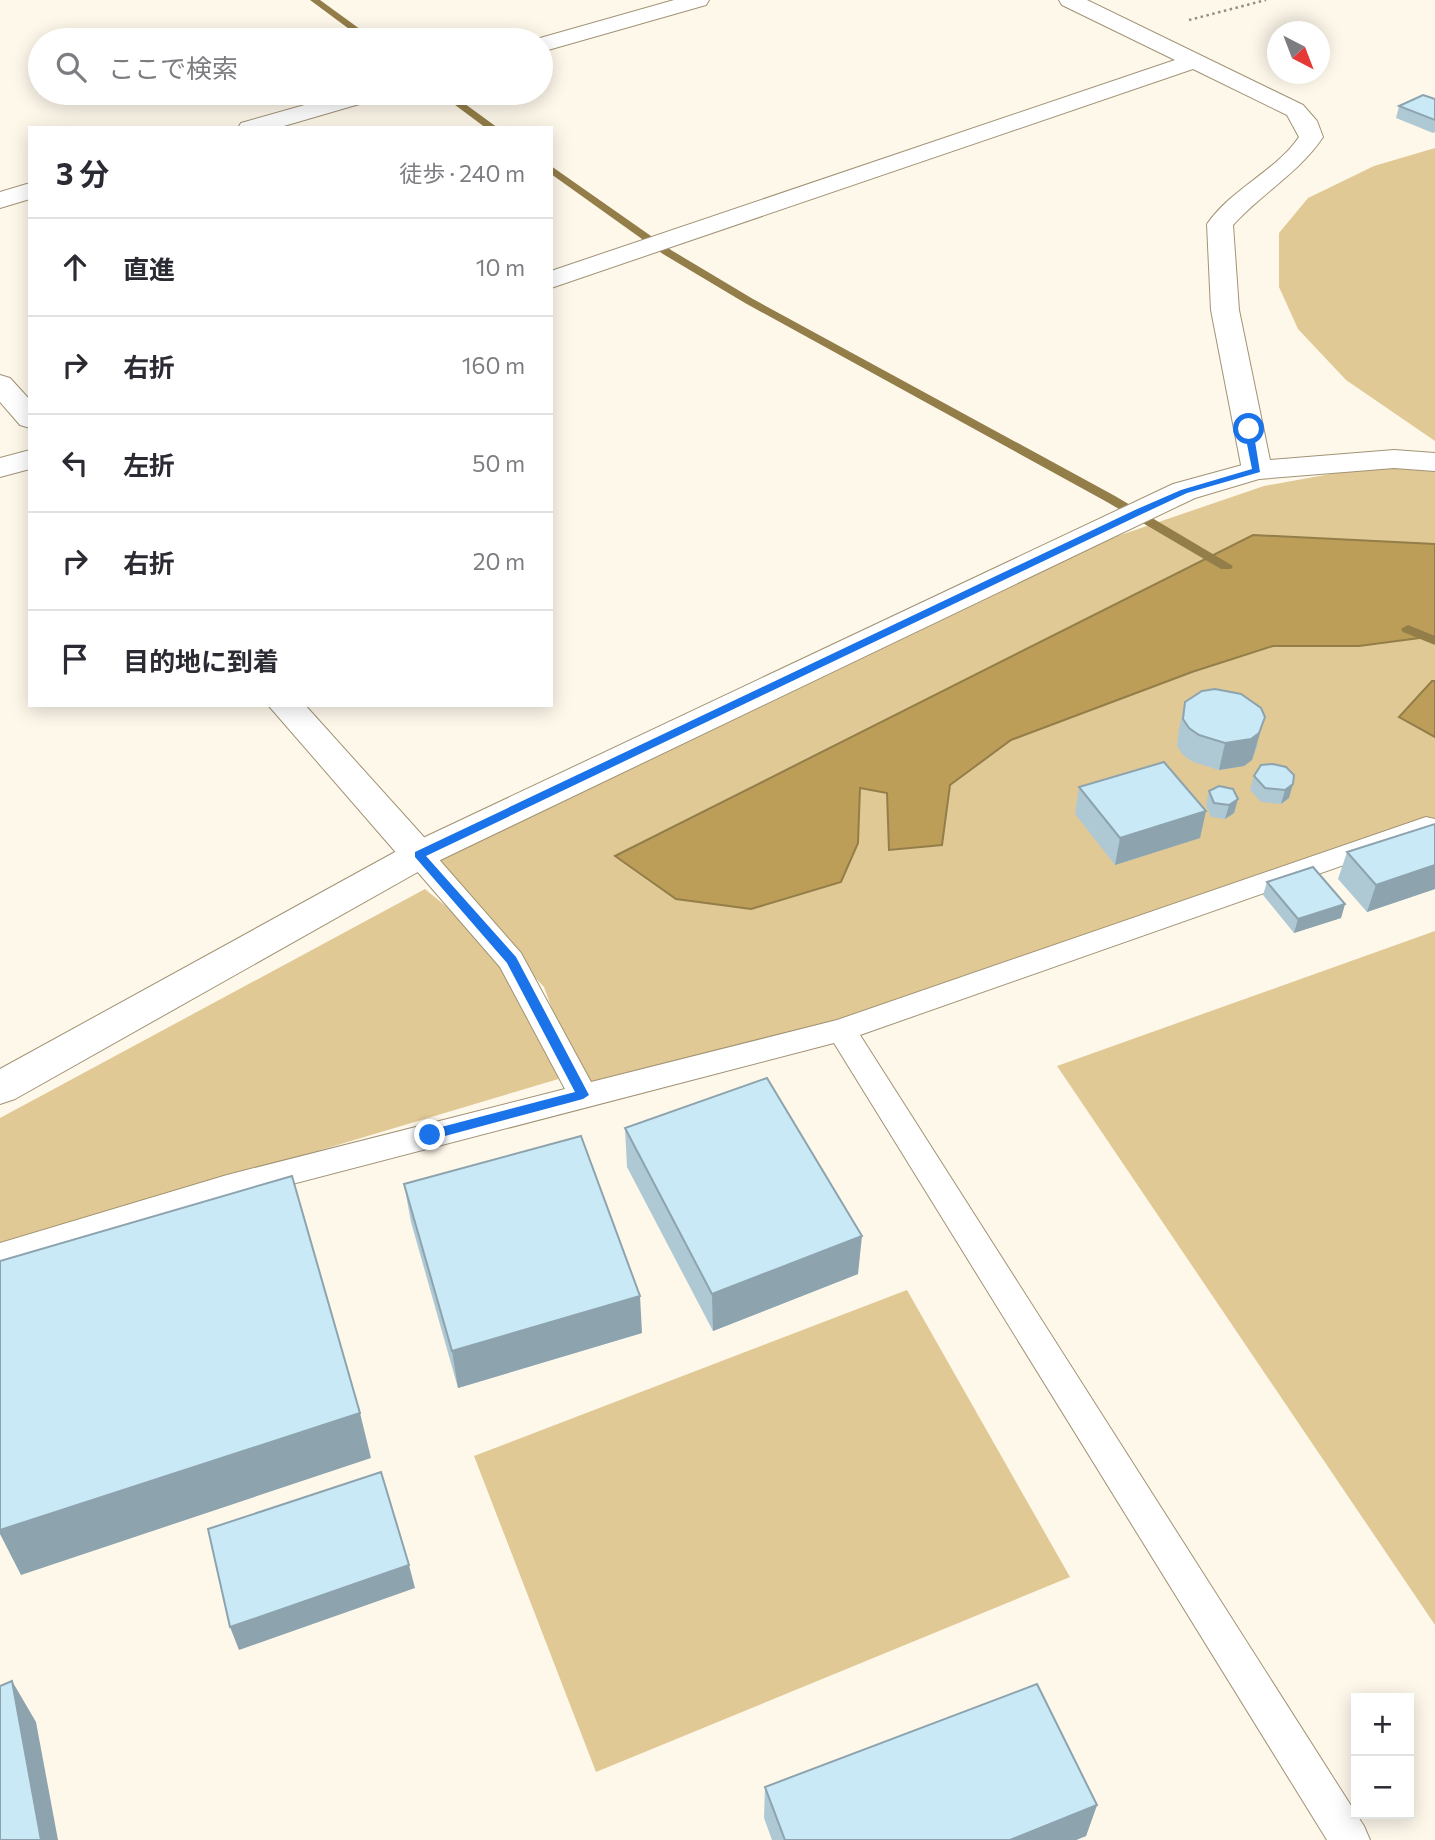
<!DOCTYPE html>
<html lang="ja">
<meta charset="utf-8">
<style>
:root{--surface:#fff;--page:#f7f7f7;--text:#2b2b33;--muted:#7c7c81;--line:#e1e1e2}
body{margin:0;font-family:Commissioner,"Noto Sans JP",sans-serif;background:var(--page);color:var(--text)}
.controls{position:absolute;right:21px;bottom:21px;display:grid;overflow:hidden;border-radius:0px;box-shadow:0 4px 18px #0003}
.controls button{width:63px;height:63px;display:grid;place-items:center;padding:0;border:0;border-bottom:2px solid var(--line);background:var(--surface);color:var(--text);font:35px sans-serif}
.compass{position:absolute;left:1267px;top:21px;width:63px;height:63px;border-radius:50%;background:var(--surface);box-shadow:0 4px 18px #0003;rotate:138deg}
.stop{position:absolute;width:21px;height:21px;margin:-16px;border:5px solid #1a73e8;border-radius:50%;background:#fff}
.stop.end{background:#1a73e8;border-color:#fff;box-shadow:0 2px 7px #0008}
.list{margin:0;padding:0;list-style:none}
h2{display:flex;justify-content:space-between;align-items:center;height:91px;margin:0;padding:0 28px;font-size:30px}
h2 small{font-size:23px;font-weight:400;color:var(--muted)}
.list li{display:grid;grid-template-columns:46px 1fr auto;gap:21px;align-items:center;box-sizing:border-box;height:98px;padding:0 28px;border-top:2px solid var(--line)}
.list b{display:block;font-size:26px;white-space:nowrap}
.list em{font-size:23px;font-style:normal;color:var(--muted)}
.icon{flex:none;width:38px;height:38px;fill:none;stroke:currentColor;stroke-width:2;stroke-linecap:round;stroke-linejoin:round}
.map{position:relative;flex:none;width:1435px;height:1840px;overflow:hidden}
.search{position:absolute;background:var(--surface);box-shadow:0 4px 18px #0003;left:28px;top:28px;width:525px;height:77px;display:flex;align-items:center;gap:18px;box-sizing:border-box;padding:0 24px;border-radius:38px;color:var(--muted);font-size:26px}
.panel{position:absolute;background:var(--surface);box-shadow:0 4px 18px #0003;left:28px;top:126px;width:525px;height:581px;border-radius:0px}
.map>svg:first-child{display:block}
.green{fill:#e1c996}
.water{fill:#bc9e59;stroke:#937d48;stroke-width:2}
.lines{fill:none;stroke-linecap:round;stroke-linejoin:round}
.stream{fill:#937d48;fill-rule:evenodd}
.service-casing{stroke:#a19374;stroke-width:2}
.minor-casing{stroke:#a19374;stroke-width:2}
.tertiary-casing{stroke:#a19374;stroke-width:2}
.path{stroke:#948f82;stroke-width:2.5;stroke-dasharray:2.5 3.5;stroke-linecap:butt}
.service{fill:#fff;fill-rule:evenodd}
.minor{fill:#fff;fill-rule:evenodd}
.tertiary{fill:#fff;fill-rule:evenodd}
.wall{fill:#aec8d4}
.shaded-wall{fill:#8da3ad}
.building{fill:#cae9f7;stroke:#8da3ad;stroke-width:2}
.route{fill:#1a73e8}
</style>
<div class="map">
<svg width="1435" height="1840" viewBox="0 0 1435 1840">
<rect width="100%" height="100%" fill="#fef8eb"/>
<!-- green -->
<path class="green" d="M1435,148v293l-89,-61 -48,-51 -19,-42v-54l29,-35 66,-32z
M1407,460l28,2v82l-182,-9 -638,321 244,-68 28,5 63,-8 61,-45 145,-55 117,-39h67l95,-11v46l-36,36 36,20v90l-410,139 -442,129 -39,-108 -99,-104 -6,-23 661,-318 164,-56z
M425,889l86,71 61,115 -355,106 -217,76v-139z
M1435,931v694l-378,-559z
M907,1290l163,287 -474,195 -122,-316z"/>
<!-- water -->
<path class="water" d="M1253,535l182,9v92l-76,10h-86l-81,26 -181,68 -61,45 -8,60 -53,5 -2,-57 -27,-5 -2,55 -17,39 -90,27 -75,-10 -61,-43z
M1432,681h3v56l-36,-20z"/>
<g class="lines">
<!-- stream -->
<path class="stream" d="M310,0h10l55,40h-11z
M439,93h11l48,35h-12z
M551,166l120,84 82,49 362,197 118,70 -2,3h-10l-114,-67 -362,-199 -82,-49 -112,-80z
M1408,625l27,11v9l-32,-13 -2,-3z"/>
<!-- service casing -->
<g class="service-casing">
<path id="service" d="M1426,817l9,2v14l-575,202 504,791 6,14h-43l-493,-797 -607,158 -227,70v-28l227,-68 338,-86 -65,-122 -91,-105 -4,-7 4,-7 10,-2 10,2 92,105 70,129 246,-62z"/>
</g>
<!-- minor casing -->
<g class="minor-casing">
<path id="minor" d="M674,0h35l-3,5 -165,47v-12h-8z
M1059,0h28l216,105 14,16 6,16c-24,36 -61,56 -90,88l6,85 33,160 -4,6 -11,3 -11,-3 -4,-6 -31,-160 -4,-86c25,-36 69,-53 92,-87l-12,-22 -94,-46 -642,219v-17l624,-211 -113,-55z
M347,93h37l-4,5 -103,30h-39l3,-5z
M30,183v16l-30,9v-16z
M0,375l10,3 20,22v28l-10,-3 -20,-23z
M30,450v19l-30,8v-19z
M268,705h37l127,141 6,9 -6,9 -13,4 -13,-4z"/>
</g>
<!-- tertiary casing -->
<g class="tertiary-casing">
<path id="tertiary" d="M1394,450l41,3v18l-41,-3 -135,11 -64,19 -763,366 -417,235 -15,5v-35l406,-223 767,-362 84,-23z"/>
</g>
<!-- path -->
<path class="path" d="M1189,20l77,-20"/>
<!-- service -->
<use href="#service" class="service"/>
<!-- minor -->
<use href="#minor" class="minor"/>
<!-- tertiary -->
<use href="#tertiary" class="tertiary"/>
</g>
<!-- wall -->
<path class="wall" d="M1435,99v33l-2,1 -37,-15 3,-12z
M1185,702l73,42 -6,16 -8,6 -25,4 -26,-8 -10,-7 -6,-9 2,-17z
M1273,764l16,34 -8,6 -20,-2 -11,-12 4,-14z
M1079,787l127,24 -6,27 -85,27 -40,-51z
M1209,791l29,8 -4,14 -9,6 -14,-2 -5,-12z
M1435,824v65l-68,23 -29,-33 9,-27z
M1267,882l78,22 -4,14 -47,15 -31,-38z
M625,1128l233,146 -145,57 -86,-164z
M404,1184l238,149 -184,55 -47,-166z
M765,1787l332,18 -11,31 -10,4h-304l-8,-22z"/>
<!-- shaded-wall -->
<path class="shaded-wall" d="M1265,717l-13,43 -8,6 -25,4 6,-27z
M1293,784l-4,14 -8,6 4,-14z
M1238,799l-4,14 -9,6 4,-14z
M1206,811l-6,27 -85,27 5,-27z
M1435,865v24l-68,23 9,-27z
M1345,904l-4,14 -47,15 4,-14z
M862,1236l-4,38 -145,57 -1,-37z
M640,1296l2,37 -184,55 -6,-37z
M360,1413l11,45 -350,117 -21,-41v-4z
M409,1565l6,23 -176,62 -9,-23z
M12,1681l24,41 22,118h-17z
M1097,1805l-11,31 -10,4h-66z"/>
<!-- building -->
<path class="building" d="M1423,95l12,4v21l-36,-14z
M1215,689l26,5 20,14 4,9 -6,16 -8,6 -26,4 -26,-8 -10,-7 -6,-9 2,-17 17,-11z
M1164,762l42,49 -86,27 -41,-51z
M1273,764l13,3 8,8 -1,9 -8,6 -20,-2 -11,-12 7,-11z
M1219,786l14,3 5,10 -9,6 -15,-2 -5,-12z
M1435,824v41l-59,20 -29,-33z
M1313,867l32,37 -47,15 -31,-37z
M767,1078l95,158 -150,58 -87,-166z
M581,1136l59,160 -188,55 -48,-167z
M292,1176l68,237 -360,117v-269z
M381,1472l28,93 -179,62 -22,-98z
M12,1681l29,159h-41v-154z
M1037,1684l60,121 -87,35h-225l-20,-53z"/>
<!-- route -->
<path class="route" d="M1249,426l4,3 7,43 -73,21 -45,21 -716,342 90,101 73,138 -6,4 -153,41 -4,-2v-7l4,-1 145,-38 -68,-129 -92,-106v-5l720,-342 46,-20 71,-21 -8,-40z"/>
</svg>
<div class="controls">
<button>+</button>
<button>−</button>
</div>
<svg class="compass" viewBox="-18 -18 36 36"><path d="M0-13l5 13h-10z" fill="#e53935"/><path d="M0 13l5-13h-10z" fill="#7c7c81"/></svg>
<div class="stop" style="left:1249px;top:429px"></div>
<div class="stop end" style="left:430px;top:1135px"></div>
<div class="search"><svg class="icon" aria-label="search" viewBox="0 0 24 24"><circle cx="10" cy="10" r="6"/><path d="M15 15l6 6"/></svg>ここで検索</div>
<section class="panel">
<h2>3 分<small>徒歩 · 240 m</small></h2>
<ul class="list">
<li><svg class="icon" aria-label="ahead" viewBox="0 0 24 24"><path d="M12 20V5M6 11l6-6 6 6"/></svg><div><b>直進</b></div><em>10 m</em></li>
<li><svg class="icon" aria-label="right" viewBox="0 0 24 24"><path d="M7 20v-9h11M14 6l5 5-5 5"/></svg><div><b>右折</b></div><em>160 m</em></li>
<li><svg class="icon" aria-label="left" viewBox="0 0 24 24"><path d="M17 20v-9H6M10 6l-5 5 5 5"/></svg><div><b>左折</b></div><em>50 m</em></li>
<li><svg class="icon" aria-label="right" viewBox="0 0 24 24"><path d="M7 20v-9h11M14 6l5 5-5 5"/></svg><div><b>右折</b></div><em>20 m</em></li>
<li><svg class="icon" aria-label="arrive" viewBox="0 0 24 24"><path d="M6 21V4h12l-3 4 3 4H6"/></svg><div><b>目的地に到着</b></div></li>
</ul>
</section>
</div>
